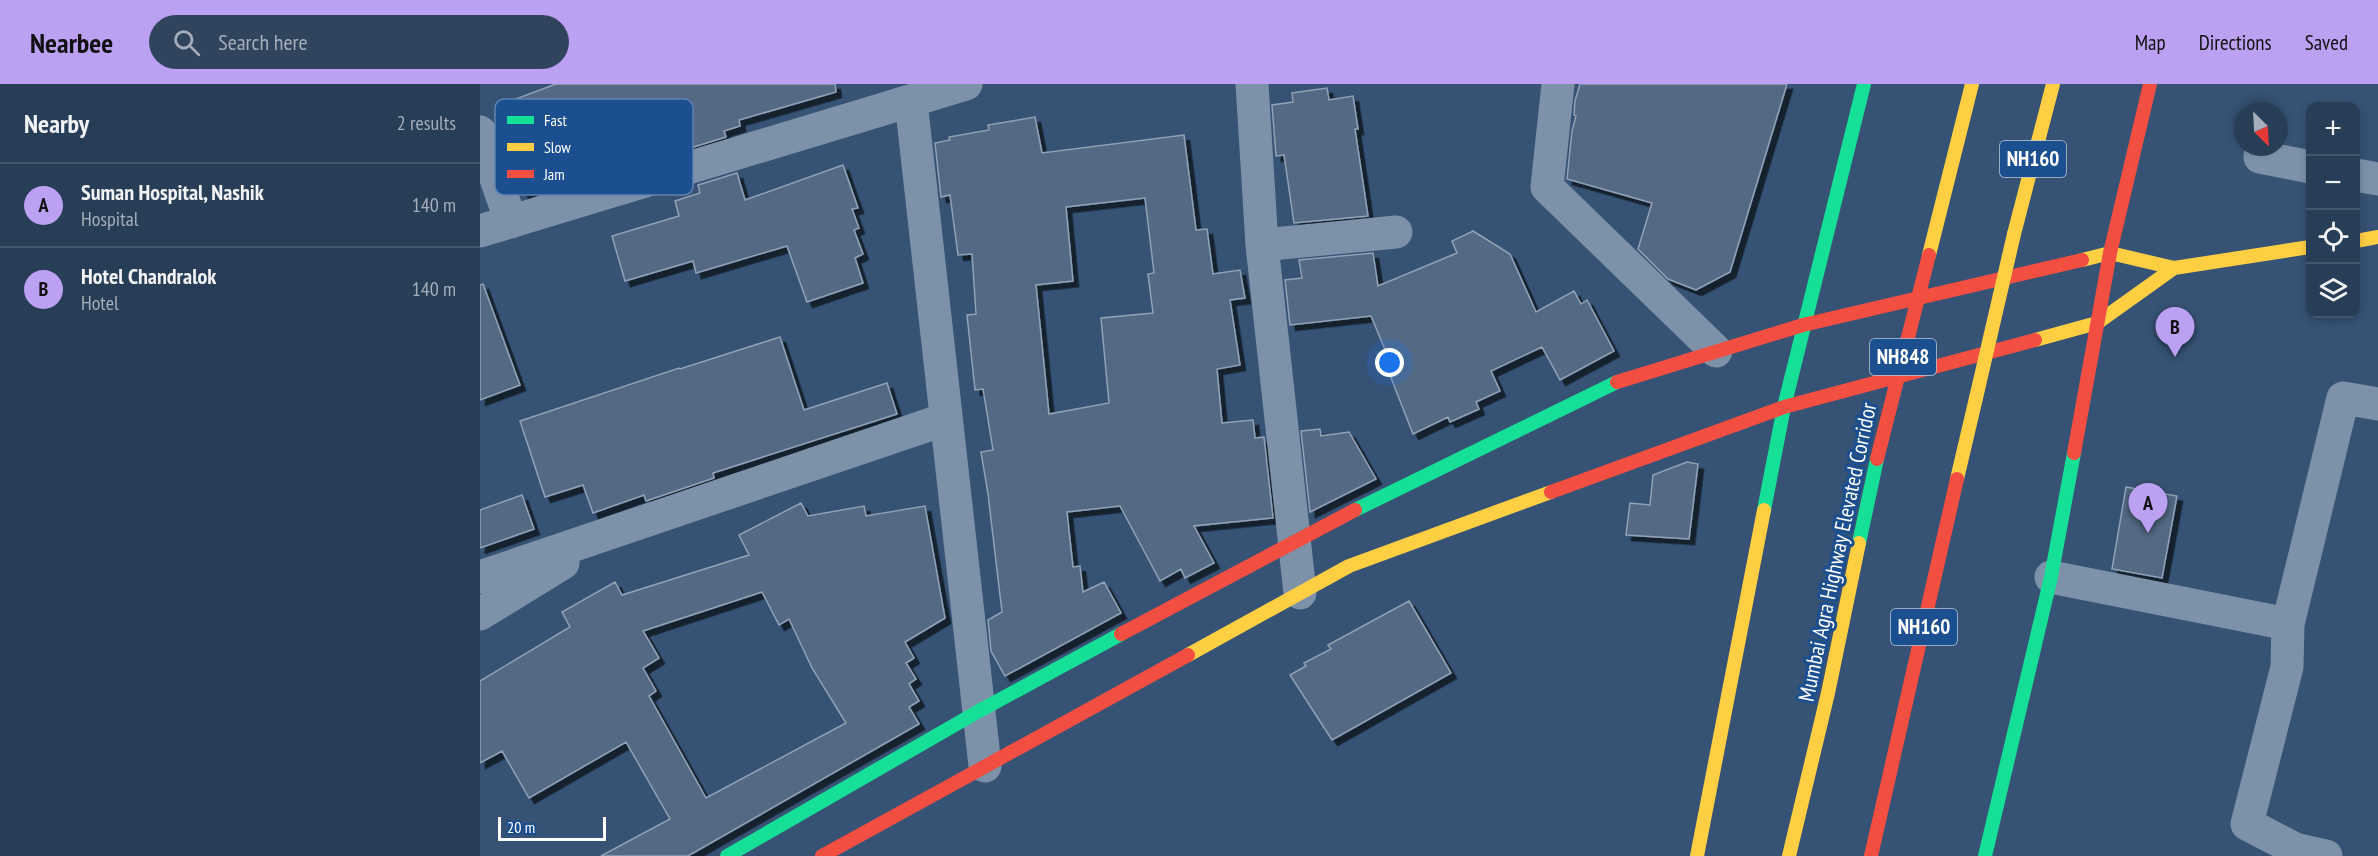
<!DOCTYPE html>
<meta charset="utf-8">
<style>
:root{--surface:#283e57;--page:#30455d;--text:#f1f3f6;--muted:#a5aeba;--line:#44576d;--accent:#bca0f2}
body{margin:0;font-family:"PT Sans Narrow",sans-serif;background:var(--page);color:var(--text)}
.controls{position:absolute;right:18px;top:18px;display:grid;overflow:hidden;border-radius:12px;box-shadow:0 3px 9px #0003}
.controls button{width:54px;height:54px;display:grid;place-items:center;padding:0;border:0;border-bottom:2px solid var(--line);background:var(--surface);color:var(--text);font:30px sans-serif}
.compass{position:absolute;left:1754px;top:18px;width:54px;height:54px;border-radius:50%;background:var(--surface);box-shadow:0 3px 9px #0003;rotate:156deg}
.scale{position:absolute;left:18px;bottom:15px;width:108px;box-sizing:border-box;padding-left:6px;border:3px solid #fff;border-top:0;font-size:16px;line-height:21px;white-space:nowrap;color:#fff;-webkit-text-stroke:4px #1b4f8f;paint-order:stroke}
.you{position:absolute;left:910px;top:279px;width:21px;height:21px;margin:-15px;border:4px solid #fff;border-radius:50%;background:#1a73e8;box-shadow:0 0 0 9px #1a73e833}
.badge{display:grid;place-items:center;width:39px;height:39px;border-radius:50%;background:var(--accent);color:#111;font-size:20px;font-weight:700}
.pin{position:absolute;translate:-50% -50px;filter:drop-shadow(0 2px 3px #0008)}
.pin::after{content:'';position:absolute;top:32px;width:21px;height:18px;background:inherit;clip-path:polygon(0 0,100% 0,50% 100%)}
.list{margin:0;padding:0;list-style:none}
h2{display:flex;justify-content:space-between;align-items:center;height:78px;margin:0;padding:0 24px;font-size:26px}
h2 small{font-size:20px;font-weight:400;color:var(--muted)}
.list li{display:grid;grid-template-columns:39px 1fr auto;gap:18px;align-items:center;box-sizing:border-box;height:84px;padding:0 24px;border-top:2px solid var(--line)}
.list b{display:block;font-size:22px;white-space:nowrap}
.list p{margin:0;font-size:20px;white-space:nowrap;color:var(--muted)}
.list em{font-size:20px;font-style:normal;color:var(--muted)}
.icon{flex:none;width:33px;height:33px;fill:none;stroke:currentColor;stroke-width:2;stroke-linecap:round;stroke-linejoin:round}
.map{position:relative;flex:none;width:1898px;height:772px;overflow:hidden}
header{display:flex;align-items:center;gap:36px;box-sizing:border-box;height:84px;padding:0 30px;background:var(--accent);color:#111}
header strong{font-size:28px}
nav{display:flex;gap:33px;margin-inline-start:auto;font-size:21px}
.search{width:420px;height:54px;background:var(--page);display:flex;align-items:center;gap:15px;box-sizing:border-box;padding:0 21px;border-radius:33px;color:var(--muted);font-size:22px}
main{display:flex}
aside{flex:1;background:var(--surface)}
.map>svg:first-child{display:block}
.building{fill:#526984;stroke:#92a2b6;stroke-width:1.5;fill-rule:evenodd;filter:url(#shadow)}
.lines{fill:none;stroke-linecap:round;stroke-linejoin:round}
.street{stroke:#7d92a8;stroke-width:33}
.fast{stroke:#16e098;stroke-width:14}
.slow{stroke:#ffcf43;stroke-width:14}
.jam{stroke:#f24e42;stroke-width:14}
.slow-bridge{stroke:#ffcf43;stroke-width:14}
.jam-bridge{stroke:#f24e42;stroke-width:14}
.labels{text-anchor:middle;stroke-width:6;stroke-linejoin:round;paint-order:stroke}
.shield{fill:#1b4f8f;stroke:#bbcadd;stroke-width:1.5}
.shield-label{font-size:21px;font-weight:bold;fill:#fff}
.street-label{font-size:22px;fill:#fff;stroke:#1b4f8f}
.key{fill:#1b4f8f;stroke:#5f84b1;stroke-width:1.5}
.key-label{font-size:16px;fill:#fff}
</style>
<header>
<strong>Nearbee</strong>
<div class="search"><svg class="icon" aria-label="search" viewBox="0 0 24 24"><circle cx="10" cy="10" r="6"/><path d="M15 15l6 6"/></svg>Search here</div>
<nav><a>Map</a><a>Directions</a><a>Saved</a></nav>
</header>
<main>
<aside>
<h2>Nearby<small>2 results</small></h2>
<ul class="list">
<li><span class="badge">A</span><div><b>Suman Hospital, Nashik</b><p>Hospital</p></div><em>140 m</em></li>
<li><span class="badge">B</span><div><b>Hotel Chandralok</b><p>Hotel</p></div><em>140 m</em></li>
</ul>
</aside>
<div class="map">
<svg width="1898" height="772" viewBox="0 0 1898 772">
<defs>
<filter id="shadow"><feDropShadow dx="5.5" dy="5.5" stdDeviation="0" flood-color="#0009"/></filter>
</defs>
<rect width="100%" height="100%" fill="#365274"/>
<!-- building -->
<path class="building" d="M76,0h279l1,8 -97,28 1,6 -16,5 2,6 -39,12 -8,-29 -91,28 5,12 -5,1 2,7 -67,25 -12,-32 5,-3 -19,-52z
M1100,0h207l-57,188 -34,18 -28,-11 -30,-30 14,-46 -85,-24 5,-48 4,-15 -2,-1 1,-14z
M847,4l2,12 24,-4 5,33h-3l13,87 -74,7 -10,-68 -8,1 -4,-51 21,-3 -1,-9z
M555,33l7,36 142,-18 12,95 11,-1 6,45 27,-4 5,28 -15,2 10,65 -23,4 5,54 31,-3 2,18 9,-1 9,81 -79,8 20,37 -29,15 -4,-9 -21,12 -40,-75 -53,6 6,55 7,-1 3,26 21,-10 17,31 -116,63 -14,-25 -3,-31 14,-8 -14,-118 -7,-42 12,-2 -10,-61 -8,1 -8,-75 9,-1 -4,-60 -14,1 -8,-60 -9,2 -6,-54 15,-3 -1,-3 40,-7 -1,-5zM665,114l9,75 -6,1 5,39 -52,5 8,85 -60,11 -13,-129 37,-4 -7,-74z
M363,81l15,43 -6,1 7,19 -5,2 9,24 -8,4 8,25 -56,19 -20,-56 -91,27 -3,-12 -68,20 -13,-45 67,-20 -4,-15 25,-8 -2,-8 39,-12 8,27z
M993,147l37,23 26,58 38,-21 7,13 6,-4 27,51 -54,29 -18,-33 -51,24 9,20 -24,11 3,7 -29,13 -2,-5 -35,17 -27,-69 5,-1 -20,-48 -81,9 -5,-45 17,-2 -3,-18 74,-7 5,33 79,-33 -5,-12z
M3,200l37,101 -40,15v-115z
M300,253l24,73 83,-27 10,31 -184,59 1,5 -68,23 -2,-6 -51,18 -10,-28 -38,12 -25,-76 159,-53 1,1z
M840,345l1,7 28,-4 27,47 -66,33 -9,-81z
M1207,378l11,2 -9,75 -63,-4 4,-32 20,2 3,-30z
M1646,403l51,9 -15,82 -50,-9z
M42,411l12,34 -54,19v-38z
M321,419l7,13 56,-10 2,10 59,-10 20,112 -40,24 9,16 -8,5 10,16 -7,5 10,17 -10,6 10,17 -231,132h-87l69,-37 -44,-77 -97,56 -27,-47 -22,12v-82l90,-54 -8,-15 53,-30 7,13 127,-40 -10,-20zM282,508l17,33 10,-6 23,49 34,55 -140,75 -57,-102 7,-5 -13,-23 16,-10 -16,-27z
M929,517l42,72 -119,67 -42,-65 16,-9 -2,-3 27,-14 -3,-4z"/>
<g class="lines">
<!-- street -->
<path class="street" d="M772,0l10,161 38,348
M1078,0l-11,103 169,164
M431,17l74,665
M0,48l31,90
M1780,73l50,10
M1876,91l22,4
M0,147l486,-147
M782,161l134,-13
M0,493l466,-158
M1571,493l237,47
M0,530l83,-51
M1846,772l-31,-7 -48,-25 40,-157 1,-43 55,-226 35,6"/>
<!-- fast -->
<path class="fast" d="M875,426l262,-128
M1284,426l20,-103 80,-323
M1379,459l18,-84
M247,772l252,-145 142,-77
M1505,772l66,-279 23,-124"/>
<!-- slow -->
<path class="slow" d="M1534,150l39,-150
M1876,157l22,-4
M1449,171l43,-171
M1602,176l28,-7 64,15 136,-21
M1555,256l62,-17 77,-55
M1477,395l19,-81
M708,571l161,-89 202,-74
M1217,772l67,-346
M1309,772l39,-163 31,-150"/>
<!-- jam -->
<path class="jam" d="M1137,298l186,-57 279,-65
M1594,369l36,-200 40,-169
M1071,408l233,-85 251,-67
M641,550l234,-124
M342,772l366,-201
M1391,772l86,-377"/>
<!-- slow-bridge -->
<path class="slow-bridge" d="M1496,314l38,-164"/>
<!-- jam-bridge -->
<path class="jam-bridge" d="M1397,375l52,-204"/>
</g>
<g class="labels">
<!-- shield labels -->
<g class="shield">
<rect x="1520" y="57" width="66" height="36" rx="4.5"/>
<rect x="1390" y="255" width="66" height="36" rx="4.5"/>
<rect x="1411" y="525" width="66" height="36" rx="4.5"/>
</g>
<g class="shield-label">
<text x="1553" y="82">NH160</text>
<text x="1423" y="280">NH848</text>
<text x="1444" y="550">NH160</text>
</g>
<!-- street labels -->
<g class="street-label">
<text transform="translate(1357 468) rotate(-78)" y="8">Mumbai Agra Highway Elevated Corridor</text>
</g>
</g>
<!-- legend -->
<rect x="15" y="15" width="198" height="96" rx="9" class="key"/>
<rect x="27" y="32" width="27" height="8" fill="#16e098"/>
<rect x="27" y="59" width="27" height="8" fill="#ffcf43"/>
<rect x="27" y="86" width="27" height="8" fill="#f24e42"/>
<g class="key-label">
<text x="64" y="42">Fast</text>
<text x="64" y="69">Slow</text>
<text x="64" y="96">Jam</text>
</g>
</svg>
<div class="controls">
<button>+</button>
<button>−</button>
<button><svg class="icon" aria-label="locate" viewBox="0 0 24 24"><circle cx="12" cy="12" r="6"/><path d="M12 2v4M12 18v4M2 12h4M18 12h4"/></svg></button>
<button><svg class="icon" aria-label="layers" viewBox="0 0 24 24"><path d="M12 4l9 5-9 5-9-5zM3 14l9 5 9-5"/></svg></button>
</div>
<svg class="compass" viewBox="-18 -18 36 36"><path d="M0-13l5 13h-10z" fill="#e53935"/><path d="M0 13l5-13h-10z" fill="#a5aeba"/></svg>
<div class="scale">20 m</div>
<div class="you"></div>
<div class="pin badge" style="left:1668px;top:449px">A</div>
<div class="pin badge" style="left:1695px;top:273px">B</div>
</div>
</main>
